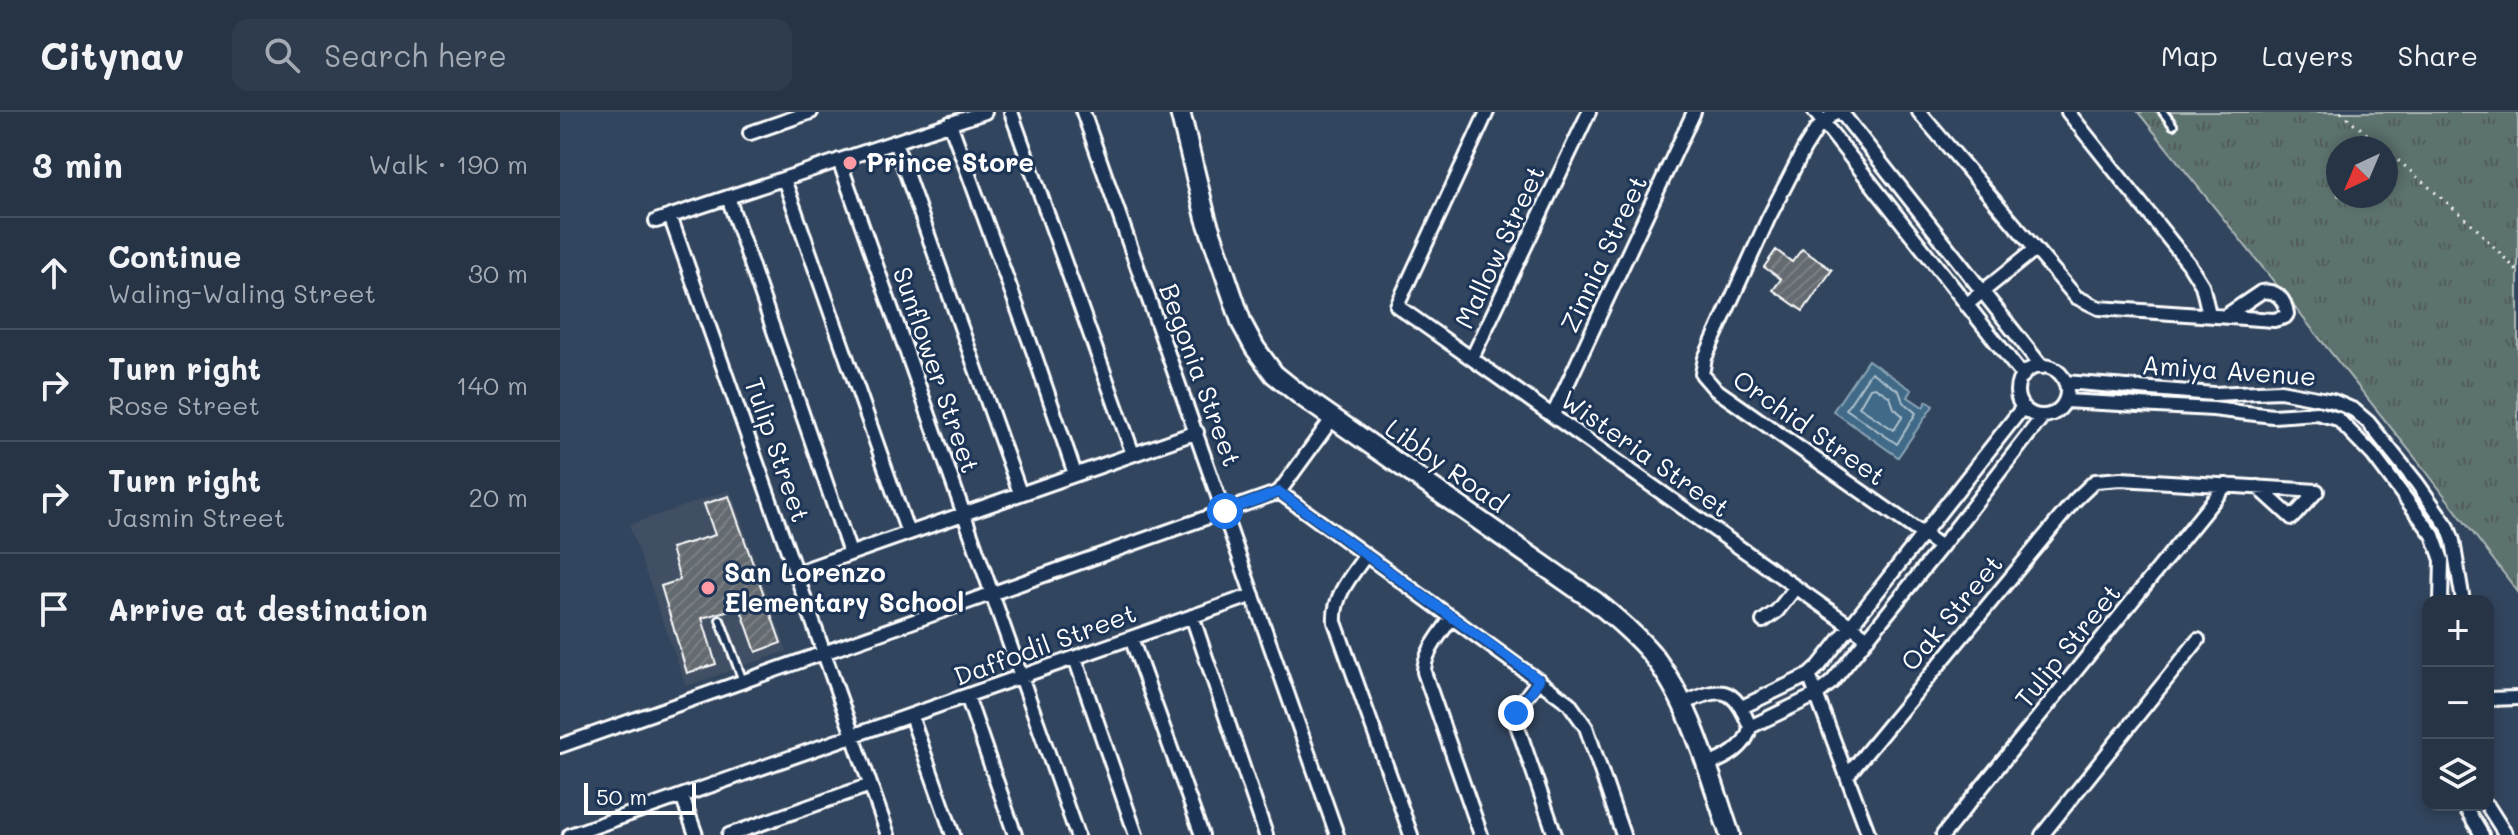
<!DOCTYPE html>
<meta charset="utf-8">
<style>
:root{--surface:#263446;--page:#2e3c4d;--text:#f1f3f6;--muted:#a4aab3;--line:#424f5f}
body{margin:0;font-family:Mali,sans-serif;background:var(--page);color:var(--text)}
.controls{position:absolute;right:24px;bottom:24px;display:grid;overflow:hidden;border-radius:16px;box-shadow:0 4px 12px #0003}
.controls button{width:72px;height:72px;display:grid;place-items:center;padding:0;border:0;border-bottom:2px solid var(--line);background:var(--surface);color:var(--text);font:40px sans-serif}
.compass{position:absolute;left:1766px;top:24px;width:72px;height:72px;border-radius:50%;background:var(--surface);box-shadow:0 4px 12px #0003;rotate:224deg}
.scale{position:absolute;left:24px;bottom:20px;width:112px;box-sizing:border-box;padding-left:8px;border:4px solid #fff;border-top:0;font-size:22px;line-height:28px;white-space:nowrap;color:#fff;-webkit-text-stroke:6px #1d3557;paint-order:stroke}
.stop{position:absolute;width:24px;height:24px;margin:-18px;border:6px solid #1a73e8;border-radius:50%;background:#fff}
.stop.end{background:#1a73e8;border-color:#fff;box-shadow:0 2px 8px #0008}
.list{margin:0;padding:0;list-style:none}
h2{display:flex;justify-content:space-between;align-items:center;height:104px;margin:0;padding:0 32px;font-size:34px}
h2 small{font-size:26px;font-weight:400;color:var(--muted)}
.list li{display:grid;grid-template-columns:52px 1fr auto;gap:24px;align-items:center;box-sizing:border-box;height:112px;padding:0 32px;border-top:2px solid var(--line)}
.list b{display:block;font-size:30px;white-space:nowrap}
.list p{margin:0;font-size:26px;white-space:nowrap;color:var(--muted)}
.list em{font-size:26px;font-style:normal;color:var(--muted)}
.icon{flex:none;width:44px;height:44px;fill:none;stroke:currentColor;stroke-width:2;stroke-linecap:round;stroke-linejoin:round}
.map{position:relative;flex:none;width:1958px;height:723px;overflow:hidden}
header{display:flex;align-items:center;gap:48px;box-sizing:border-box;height:112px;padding:0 40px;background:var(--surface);border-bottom:2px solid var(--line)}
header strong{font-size:38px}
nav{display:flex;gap:44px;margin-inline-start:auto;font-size:28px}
.search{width:560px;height:72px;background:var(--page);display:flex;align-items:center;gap:20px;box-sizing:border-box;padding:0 28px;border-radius:16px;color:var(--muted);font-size:30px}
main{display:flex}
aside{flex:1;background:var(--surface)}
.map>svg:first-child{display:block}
.built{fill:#415063}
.grass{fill:url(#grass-tufts);stroke:#adb8b6;stroke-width:2;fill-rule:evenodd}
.water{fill:#3f6a87;stroke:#8ca6b7;stroke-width:2}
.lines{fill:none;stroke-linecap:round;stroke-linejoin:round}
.shore{stroke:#b2c3cf;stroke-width:2}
.building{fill:url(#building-hatch);stroke:#fff;stroke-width:2}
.lane-casing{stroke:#fff;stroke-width:12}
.street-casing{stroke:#fff;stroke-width:18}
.secondary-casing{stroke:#fff;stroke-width:24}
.path{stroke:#fff;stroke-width:3;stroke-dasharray:2 6;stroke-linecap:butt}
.lane{stroke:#1d3557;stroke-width:6}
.street{stroke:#1d3557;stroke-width:12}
.secondary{stroke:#1d3557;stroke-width:18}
.route{stroke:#1a73e8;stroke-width:10}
.poi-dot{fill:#ff9aa2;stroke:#1d3557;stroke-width:3}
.labels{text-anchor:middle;stroke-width:6;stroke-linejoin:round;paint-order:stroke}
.poi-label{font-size:26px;font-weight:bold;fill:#fff;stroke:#1d3557;text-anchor:start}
.street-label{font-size:26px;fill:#fff;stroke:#1d3557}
</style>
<header>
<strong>Citynav</strong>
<div class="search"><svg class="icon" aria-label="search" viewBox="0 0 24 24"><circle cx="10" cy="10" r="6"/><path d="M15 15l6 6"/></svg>Search here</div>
<nav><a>Map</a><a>Layers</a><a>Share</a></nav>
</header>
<main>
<aside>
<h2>3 min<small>Walk · 190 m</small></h2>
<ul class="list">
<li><svg class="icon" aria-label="ahead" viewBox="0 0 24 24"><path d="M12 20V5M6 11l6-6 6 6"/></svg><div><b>Continue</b><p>Waling-Waling Street</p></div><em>30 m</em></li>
<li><svg class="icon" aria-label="right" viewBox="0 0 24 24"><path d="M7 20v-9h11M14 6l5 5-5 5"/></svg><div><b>Turn right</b><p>Rose Street</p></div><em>140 m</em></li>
<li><svg class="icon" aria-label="right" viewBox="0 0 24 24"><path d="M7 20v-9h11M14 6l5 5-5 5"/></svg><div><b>Turn right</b><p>Jasmin Street</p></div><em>20 m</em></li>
<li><svg class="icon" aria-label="arrive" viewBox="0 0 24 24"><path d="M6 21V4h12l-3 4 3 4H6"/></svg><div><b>Arrive at destination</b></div></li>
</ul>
</aside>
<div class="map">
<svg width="1958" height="723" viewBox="0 0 1958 723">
<defs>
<pattern id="grass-tufts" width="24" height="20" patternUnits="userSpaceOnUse" patternTransform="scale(2)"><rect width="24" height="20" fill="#5b726e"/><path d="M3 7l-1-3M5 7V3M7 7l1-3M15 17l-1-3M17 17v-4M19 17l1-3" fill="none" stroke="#525b5a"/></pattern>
<pattern id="building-hatch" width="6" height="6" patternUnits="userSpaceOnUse" patternTransform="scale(2)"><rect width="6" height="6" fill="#646a6f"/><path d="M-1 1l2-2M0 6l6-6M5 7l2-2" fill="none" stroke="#7b8085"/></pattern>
</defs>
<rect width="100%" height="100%" fill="#32455e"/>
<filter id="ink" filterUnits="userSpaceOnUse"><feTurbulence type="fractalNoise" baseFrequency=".0125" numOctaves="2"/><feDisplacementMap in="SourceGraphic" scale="16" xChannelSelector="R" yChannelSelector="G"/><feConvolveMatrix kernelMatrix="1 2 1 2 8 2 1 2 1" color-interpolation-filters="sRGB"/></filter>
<g filter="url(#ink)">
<!-- built -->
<path class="built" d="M170,378l57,161 -101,35 -57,-161z"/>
<!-- grass -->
<path class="grass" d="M1578,0h380v480l-93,-122zM1778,36h48v48h-48z"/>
<!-- water -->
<path class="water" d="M1308,248l44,30 -4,7 15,10 4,-6 6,5 -35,51 -65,-46z"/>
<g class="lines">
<!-- shore -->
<path class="shore" d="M1311,260l28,19 4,11 13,11 -19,31 -51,-35z
M1315,275l15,10 4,11 9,8 -9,14 -35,-23 11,-19z"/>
</g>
<!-- building -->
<path class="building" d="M1242,137l30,21 -29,41 -30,-21 8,-11 -17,-12 12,-17 16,12z
M169,384l52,147 -25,9 -16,-45 -38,11 14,46 -29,9 -26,-87 19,-6 -9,-32 44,-13 -11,-31z"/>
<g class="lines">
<!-- lane casing -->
<g class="lane-casing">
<path id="lane" d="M1603,0l10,13
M160,508l23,61"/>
</g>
<!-- street casing -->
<g class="street-casing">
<path id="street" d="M451,0l122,342
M523,0l254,723
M927,0l-90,194 471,332
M1255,0l208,264
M1275,0l-19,18 -12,19 -36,70 -63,139 -3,16 13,15 226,158
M1281,0l201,255
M1359,0l157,185 23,11 14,1 161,11 11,-3 2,-3c-2,-15 -11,-25 -26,-22l-34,23
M1508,0l121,152 13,21 7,29
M390,11l85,233 40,118
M190,21l61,-21
M335,30l125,351
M279,48l238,675
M224,67l124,354
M168,85l122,356
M110,104l218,619
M96,109l329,-109
M1406,193l68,-55
M912,246l117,-246
M1457 279a25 25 0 1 1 50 0a25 25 0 1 1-50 0Z
M1505,270l149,12 66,-3 53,10 21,9 14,12 49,61 31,44 5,14 10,60
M1505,289l148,8 60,7 44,-3 21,6 35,36 60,80 9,25 -1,41
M993,303l141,-303
M1698,375l34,31 25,-27
M719,380l290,211 17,24 37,108
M806,443c-15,21 -33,41 -31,67l76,213
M235,461l402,-141
M632,504l74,219
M892,505c-11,17 -28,35 -28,55l57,163
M1203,509l14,-10 19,-24
M571,526l71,197
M515,546l61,177
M1249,563l60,160
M979,568l-18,23 -6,16 40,116
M407,584l48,139
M1928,587l30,-1
M1122,592c39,-17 51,-20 68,23
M1182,595l67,-32 10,-9 204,-259
M351,604l42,119
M0,634l719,-254 53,-73
M1146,654c19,-8 40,-17 44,-39l66,-32 16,-13 109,-135 102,-131
M1287,664l227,-275 21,-20 26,-2 196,12
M122,684l14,39
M1904,693l18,30
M1927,693l19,30
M10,723l683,-240
M169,723l141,-50
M1383,723l283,-350
M1482,723l156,-195"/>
</g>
<!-- secondary casing -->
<g class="secondary-casing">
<path id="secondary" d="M620,0l26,106 36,106 13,24 19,26 26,21 296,207c20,16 39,32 55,51 41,51 58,121 79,182"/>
</g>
<!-- path -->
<path class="path" d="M1781,0l43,36
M1826,38l87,75 45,47"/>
<!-- lane -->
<use href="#lane" class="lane"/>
<!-- street -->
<use href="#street" class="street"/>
<!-- secondary -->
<use href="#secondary" class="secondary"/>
</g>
</g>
<g class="lines" filter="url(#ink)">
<!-- route -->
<path class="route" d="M665,399l54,-19 260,188 -23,33"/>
</g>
<!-- markers -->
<g class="poi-dot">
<circle cx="290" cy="51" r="8"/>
<circle cx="148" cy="476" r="8"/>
</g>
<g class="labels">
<!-- poi labels -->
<g class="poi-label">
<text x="306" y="60">Prince Store</text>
<text x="164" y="470">San Lorenzo<tspan x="164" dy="30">Elementary School</tspan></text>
</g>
<!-- street labels -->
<g class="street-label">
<text transform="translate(940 135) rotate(-65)" y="9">Mallow Street</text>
<text transform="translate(1044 142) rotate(-65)" y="9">Zinnia Street</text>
<text transform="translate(376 258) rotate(71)" y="9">Sunflower Street</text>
<text transform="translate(1669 259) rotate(4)" y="9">Amiya Avenue</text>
<text transform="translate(640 263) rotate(70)" y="9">Begonia Street</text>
<text transform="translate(1249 316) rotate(35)" y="9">Orchid Street</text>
<text transform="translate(217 338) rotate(71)" y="9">Tulip Street</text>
<text transform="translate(1085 342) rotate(35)" y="9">Wisteria Street</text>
<text transform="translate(886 354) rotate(35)" y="9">Libby Road</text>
<text transform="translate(1392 501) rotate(-50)" y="9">Oak Street</text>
<text transform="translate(485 533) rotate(-20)" y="9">Daffodil Street</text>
<text transform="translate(1508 534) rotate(-51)" y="9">Tulip Street</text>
</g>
</g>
</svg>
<div class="controls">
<button>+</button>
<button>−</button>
<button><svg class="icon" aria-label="layers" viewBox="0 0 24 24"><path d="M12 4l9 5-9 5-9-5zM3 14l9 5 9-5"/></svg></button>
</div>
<svg class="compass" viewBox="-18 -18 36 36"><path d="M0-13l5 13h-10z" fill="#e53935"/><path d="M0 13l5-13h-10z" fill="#a4aab3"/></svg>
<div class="scale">50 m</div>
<div class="stop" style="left:665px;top:399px"></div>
<div class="stop end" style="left:956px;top:601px"></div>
</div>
</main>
